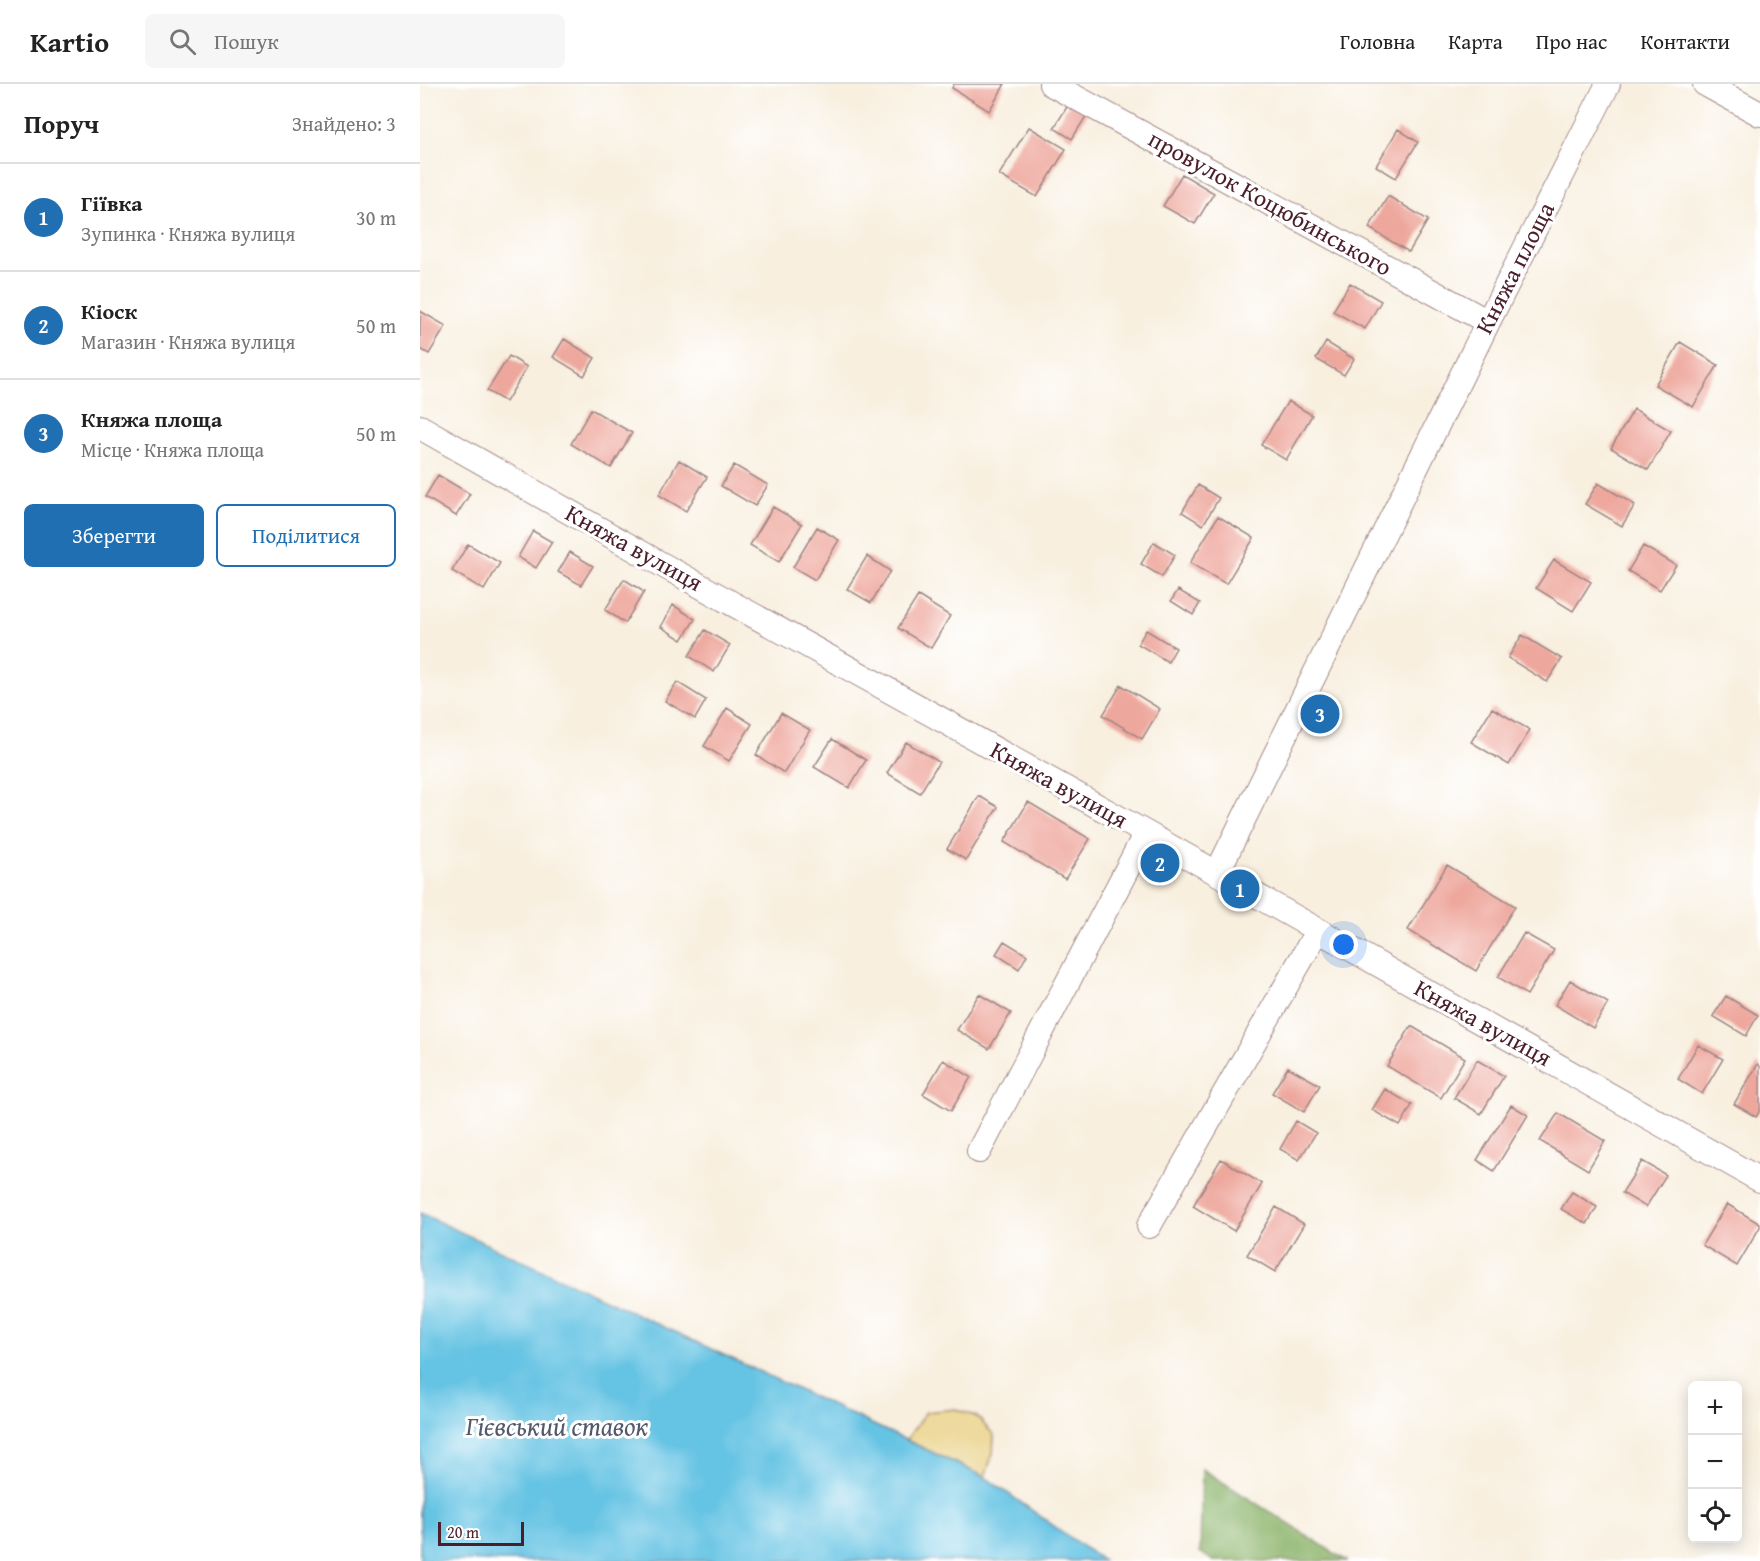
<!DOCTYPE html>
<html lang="uk">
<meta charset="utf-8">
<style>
:root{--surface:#fff;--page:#f6f6f6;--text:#222;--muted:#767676;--line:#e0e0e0;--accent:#1f6fb2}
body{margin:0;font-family:"Gentium Book Plus",serif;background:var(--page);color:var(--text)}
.controls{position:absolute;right:18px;bottom:18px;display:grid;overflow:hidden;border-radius:9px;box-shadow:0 3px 15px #0003}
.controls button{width:54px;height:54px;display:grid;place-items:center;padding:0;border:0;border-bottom:2px solid var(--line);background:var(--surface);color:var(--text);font:30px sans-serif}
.scale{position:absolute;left:18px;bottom:15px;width:86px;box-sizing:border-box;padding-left:6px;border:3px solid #4a1f2b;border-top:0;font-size:16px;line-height:21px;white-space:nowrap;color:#4a1f2b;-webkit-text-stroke:4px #fff;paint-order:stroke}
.you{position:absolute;left:924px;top:861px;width:21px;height:21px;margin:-15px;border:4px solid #fff;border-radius:50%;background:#1a73e8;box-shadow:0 0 0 9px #1a73e833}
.badge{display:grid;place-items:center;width:39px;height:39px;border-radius:50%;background:var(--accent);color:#fff;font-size:20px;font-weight:700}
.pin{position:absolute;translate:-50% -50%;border:3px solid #fff;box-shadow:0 2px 6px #0006}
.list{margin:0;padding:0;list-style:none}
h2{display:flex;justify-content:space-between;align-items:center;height:78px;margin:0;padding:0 24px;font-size:26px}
h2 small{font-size:20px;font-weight:400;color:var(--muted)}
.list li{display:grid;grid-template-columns:39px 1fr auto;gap:18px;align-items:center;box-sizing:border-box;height:108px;padding:0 24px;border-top:2px solid var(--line)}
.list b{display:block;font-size:22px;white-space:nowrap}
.list p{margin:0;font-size:20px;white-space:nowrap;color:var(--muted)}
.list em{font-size:20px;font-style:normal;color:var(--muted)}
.actions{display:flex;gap:12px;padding:18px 24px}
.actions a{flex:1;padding:14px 0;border:2px solid var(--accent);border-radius:9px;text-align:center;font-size:21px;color:var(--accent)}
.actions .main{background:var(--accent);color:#fff}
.icon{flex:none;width:33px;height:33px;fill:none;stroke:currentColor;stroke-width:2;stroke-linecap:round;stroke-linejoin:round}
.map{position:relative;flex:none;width:1340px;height:1477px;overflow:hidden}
header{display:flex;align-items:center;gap:36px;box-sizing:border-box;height:84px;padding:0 30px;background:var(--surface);border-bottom:2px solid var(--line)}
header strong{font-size:28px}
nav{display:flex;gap:33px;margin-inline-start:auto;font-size:21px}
.search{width:420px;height:54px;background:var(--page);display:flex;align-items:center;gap:15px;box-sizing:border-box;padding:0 21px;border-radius:9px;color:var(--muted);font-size:22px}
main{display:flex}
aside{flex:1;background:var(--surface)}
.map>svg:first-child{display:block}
.forest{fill:#89b268;stroke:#6a684a;stroke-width:1.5}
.sand{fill:#eeda9e;stroke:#9c7c64;stroke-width:1.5}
.water{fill:#65c3e3;stroke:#587187;stroke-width:1.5}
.building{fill:#eea79d}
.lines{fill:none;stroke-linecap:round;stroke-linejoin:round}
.street-casing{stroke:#a18785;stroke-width:26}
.street{stroke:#fff;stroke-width:24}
.labels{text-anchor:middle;stroke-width:6;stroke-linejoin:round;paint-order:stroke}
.street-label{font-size:24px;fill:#4a1f2b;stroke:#fff}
.water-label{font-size:26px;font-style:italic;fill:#53586b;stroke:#fff}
</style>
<header>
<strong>Kartio</strong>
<div class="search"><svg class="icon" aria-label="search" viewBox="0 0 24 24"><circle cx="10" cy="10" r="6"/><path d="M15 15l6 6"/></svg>Пошук</div>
<nav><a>Головна</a><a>Карта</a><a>Про нас</a><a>Контакти</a></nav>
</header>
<main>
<aside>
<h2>Поруч<small>Знайдено: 3</small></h2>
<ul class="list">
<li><span class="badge">1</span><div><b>Гіївка</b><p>Зупинка · Княжа вулиця</p></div><em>30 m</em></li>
<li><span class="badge">2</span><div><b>Кіоск</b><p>Магазин · Княжа вулиця</p></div><em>50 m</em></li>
<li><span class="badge">3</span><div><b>Княжа площа</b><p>Місце · Княжа площа</p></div><em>50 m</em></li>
</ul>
<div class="actions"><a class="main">Зберегти</a><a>Поділитися</a></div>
</aside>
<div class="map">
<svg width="1340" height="1477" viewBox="0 0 1340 1477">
<rect width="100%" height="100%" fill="#fff"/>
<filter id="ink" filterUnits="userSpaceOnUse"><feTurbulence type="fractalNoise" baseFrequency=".0167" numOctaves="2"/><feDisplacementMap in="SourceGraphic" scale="12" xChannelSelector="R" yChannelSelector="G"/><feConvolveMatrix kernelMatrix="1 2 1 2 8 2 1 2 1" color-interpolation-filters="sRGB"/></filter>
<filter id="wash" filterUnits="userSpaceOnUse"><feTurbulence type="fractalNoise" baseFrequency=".008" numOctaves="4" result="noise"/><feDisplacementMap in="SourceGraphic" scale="24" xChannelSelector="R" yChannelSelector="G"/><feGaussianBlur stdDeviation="1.35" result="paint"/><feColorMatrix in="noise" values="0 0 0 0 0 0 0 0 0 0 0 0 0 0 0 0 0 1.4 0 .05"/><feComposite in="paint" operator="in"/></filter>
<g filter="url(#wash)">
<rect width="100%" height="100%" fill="#f8efdf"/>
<!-- forest -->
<path class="forest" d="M782,1385l145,92h-134l-13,-9z"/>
<!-- sand -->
<path class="sand" d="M536,1325l21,8 17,18 -1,18 -8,24 -79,-37 20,-28z"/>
<!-- water -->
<path class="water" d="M0,1129l565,264 118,84h-683z"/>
<g id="blocks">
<!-- building -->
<path class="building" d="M534,0h51l-16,27 -37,-23z
M650,18l18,11 -16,26 -18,-11z
M609,43l37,22 -29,48 -38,-22z
M978,45l20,13 -22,36 -20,-12z
M762,90l32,19 -19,31 -32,-18z
M968,112l40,24 -19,32 -40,-24z
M930,199l31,18 -16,28 -32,-18z
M0,227l26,15 -17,28 -9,-5z
M144,255l31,19 -11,18 -31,-19z
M906,258l28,17 -10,16 -28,-16z
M1260,258l38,23 -25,42 -38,-22z
M89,272l18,11 -21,35 -19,-11z
M868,317l24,14 -26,45 -25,-15z
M171,325l41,24 -21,35 -40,-24z
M1214,325l37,22 -23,39 -37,-22z
M259,376l28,17 -21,34 -27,-16z
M314,381l34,20 -13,21 -34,-20z
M18,391l32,19 -14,22 -31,-19z
M1178,399l37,22 -13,21 -37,-22z
M778,401l21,13 -16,27 -21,-13z
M353,423l29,17 -23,38 -29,-17z
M798,432l36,22 -28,46 -36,-21z
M397,443l22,13 -24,40 -22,-13z
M113,447l19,11 -16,26 -18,-11z
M734,458l21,13 -13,22 -21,-13z
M48,460l32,19 -16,27 -32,-19z
M1223,462l33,19 -16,25 -32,-19z
M150,468l23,14 -12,19 -23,-13z
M447,472l23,15 -19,32 -24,-14z
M1134,476l37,22 -18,29 -37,-23z
M204,495l20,13 -19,31 -20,-13z
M758,506l22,13 -7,12 -22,-14z
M498,512l32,20 -19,32 -33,-20z
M253,521l22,14 -13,21 -21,-13z
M285,546l25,15 -16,27 -25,-16z
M726,546l30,18 -8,14 -30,-18z
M1102,551l40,24 -15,23 -39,-24z
M257,598l29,18 -11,19 -30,-18z
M701,601l39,24 -18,30 -39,-24z
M307,624l25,16 -23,37 -25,-15z
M1072,624l38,22 -21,35 -38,-23z
M361,629l29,17 -26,43 -28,-18z
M412,655l34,21 -17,28 -35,-21z
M486,658l33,20 -19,31 -33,-20z
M559,712l19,11 -32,53 -19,-11z
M608,718l62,37 -25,40 -61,-37z
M736,764l19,9 -10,20 -19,-9z
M1027,781l68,41 -39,65 -68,-41z
M1104,849l30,17 -27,45 -29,-18z
M584,857l23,14 -8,14 -23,-15z
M1150,896l38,23 -15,25 -38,-23z
M559,910l32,19 -22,36 -32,-19z
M1306,912l32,19 -12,21 -33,-20z
M991,942l54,32 -24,40 -54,-32z
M1278,961l25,14 -21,35 -24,-15z
M523,976l28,17 -20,34 -28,-17z
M1057,976l27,16 -23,38 -27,-16z
M1338,980l2,2v44l-4,7 -22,-13z
M868,983l32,18 -16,27 -32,-19z
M965,1005l27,16 -12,21 -28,-16z
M1091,1021l17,10 -34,56 -17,-11z
M1138,1029l47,28 -17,29 -48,-29z
M876,1037l20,12 -17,27 -19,-11z
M801,1075l41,25 -28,47 -41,-25z
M1222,1077l24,14 -20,32 -24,-14z
M1152,1108l25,15 -10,17 -26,-15z
M1307,1120l33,20v3l-23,39 -35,-21z
M856,1123l28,17 -29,48 -28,-17z"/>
</g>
</g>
<g filter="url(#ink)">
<use href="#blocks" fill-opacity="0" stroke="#a18785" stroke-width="1.5"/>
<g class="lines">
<!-- street casing -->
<g class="street-casing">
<path id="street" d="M631,0l437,238
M1285,0l55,30
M0,343l239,136 487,270 614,347
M797,789l271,-551 120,-238
M559,1067l167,-318
M729,1142l169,-296"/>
</g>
<!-- street -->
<use href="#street" class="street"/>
</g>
</g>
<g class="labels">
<!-- street labels -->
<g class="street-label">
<text transform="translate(850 119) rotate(29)" y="8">провулок Коцюбинського</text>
<text transform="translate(1095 184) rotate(-63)" y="8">Княжа площа</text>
<text transform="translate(214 464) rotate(29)" y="8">Княжа вулиця</text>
<text transform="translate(639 701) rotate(29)" y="8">Княжа вулиця</text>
<text transform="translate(1063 939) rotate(29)" y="8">Княжа вулиця</text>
</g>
<!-- water labels -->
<g class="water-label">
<text x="137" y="1351">Гієвський ставок</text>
</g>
</g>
</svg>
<div class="controls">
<button>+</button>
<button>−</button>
<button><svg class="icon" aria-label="locate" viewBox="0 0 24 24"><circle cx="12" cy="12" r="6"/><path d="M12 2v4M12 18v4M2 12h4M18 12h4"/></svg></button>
</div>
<div class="scale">20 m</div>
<div class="you"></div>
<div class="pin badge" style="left:820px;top:805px">1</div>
<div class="pin badge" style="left:740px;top:779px">2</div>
<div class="pin badge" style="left:900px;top:630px">3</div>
</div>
</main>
